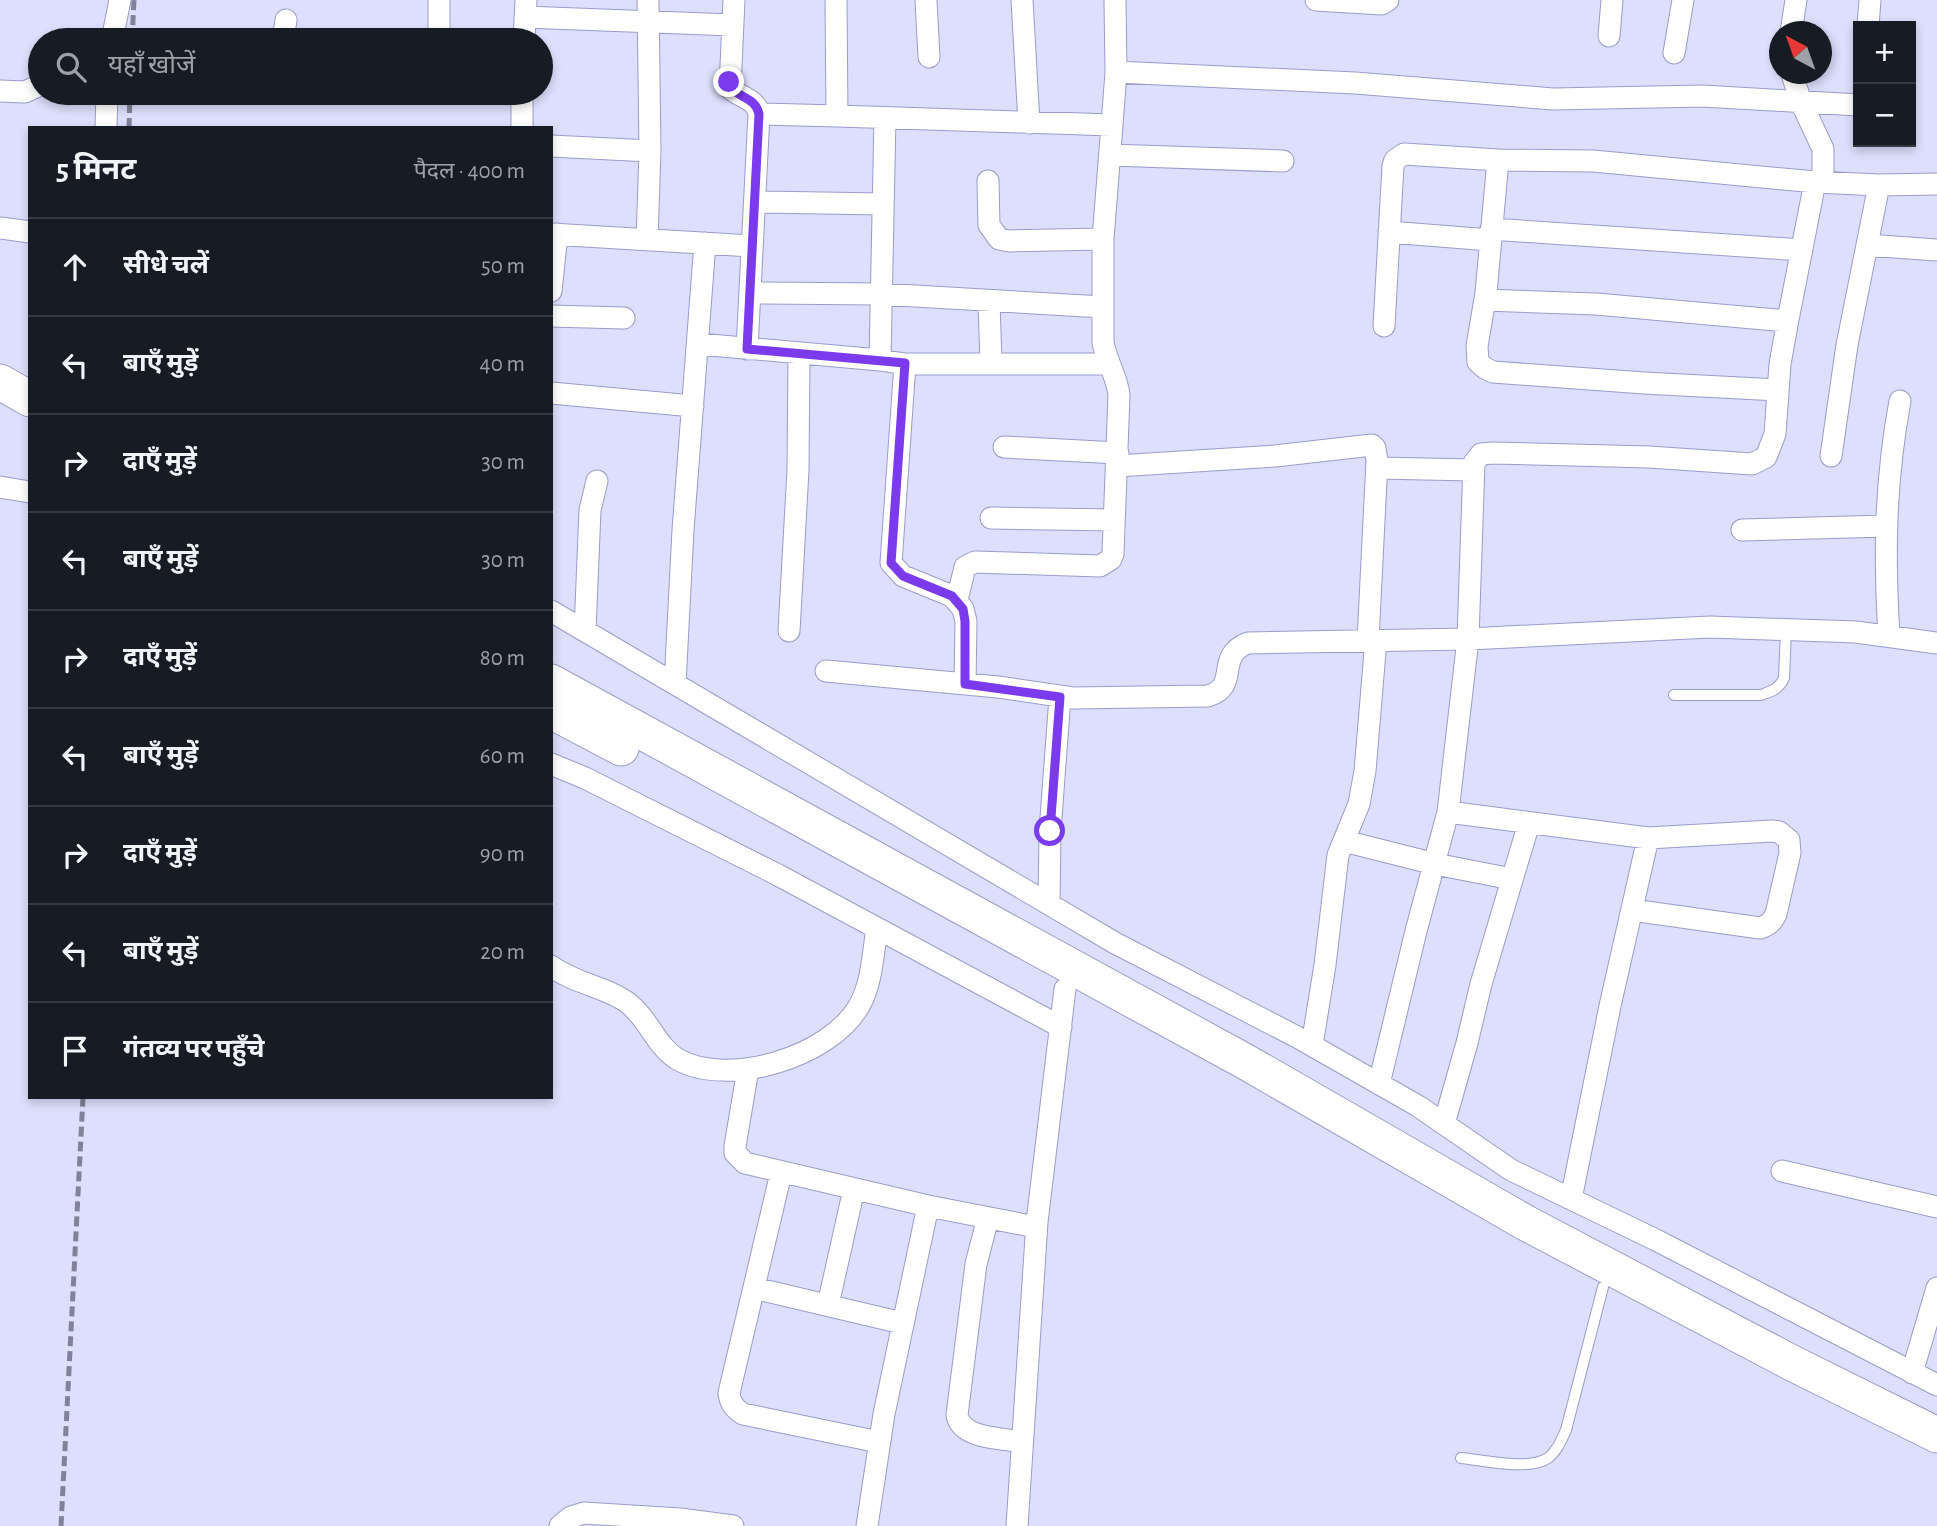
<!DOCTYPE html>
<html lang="hi">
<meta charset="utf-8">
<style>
:root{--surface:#171b24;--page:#242831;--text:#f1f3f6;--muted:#9ea1a6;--line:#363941}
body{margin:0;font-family:"Alegreya Sans","Noto Sans Devanagari",sans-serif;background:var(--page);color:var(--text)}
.controls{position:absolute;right:21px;top:21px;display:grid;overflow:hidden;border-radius:0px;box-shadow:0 4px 10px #0003}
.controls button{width:63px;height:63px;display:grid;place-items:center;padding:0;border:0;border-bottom:2px solid var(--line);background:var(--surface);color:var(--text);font:35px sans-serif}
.compass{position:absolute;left:1769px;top:21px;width:63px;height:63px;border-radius:50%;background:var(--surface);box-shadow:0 4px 10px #0003;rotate:319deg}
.stop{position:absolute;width:21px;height:21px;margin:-16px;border:5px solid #7c3aed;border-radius:50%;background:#fff}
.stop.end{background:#7c3aed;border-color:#fff;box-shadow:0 2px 7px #0008}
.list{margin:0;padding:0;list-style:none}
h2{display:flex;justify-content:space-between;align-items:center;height:91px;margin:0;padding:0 28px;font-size:30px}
h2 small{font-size:23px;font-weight:400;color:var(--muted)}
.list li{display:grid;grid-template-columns:46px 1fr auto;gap:21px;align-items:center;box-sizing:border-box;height:98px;padding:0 28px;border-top:2px solid var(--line)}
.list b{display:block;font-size:26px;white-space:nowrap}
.list em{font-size:23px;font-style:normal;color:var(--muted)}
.icon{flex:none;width:38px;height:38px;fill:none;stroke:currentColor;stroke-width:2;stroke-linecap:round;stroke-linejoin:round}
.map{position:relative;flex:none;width:1937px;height:1526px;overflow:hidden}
.search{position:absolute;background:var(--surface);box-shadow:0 4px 10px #0003;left:28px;top:28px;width:525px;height:77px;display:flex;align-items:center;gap:18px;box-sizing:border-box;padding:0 24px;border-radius:38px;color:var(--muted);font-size:26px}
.panel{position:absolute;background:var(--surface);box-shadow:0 4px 10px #0003;left:28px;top:126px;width:525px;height:973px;border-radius:0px}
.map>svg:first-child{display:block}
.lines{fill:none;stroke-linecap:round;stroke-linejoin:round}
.service-casing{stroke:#9a9cc8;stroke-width:12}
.minor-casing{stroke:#9a9cc8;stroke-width:23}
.trunk-casing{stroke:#9a9cc8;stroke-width:37}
.service{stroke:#fff;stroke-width:10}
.minor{stroke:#fff;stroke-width:21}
.trunk{stroke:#fff;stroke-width:35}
.rail{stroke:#818299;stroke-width:5;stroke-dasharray:10 5;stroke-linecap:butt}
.route{stroke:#7c3aed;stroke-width:9}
</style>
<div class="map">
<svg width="1937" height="1526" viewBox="0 0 1937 1526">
<rect width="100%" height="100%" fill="#dddffc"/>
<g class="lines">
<!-- service casing -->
<g class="service-casing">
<path id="service" d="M1674,695h87c11,-4 18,-6 23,-17l2,-48
M1461,1458c22,2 68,13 87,0 9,-7 13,-17 18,-28l37,-143"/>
</g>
<!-- minor casing -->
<g class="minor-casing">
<path id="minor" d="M734,0l-4,88c10,10 26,10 29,26l-12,235
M836,0l1,116 275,9 4,-53 -1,-72
M926,0l3,57
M1022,0l7,123
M1316,0l66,4 6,-4
M525,17l207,8
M1868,26l2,-26
M1791,32l5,-32
M1609,36l3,-36
M112,40l8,-40
M283,40l3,-20
M439,40v-40
M524,40l2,-40
M1674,53l9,-53
M1116,72l239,11 198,16 150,-3 155,9
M1792,74l9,28 22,47v33
M0,91l25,1 15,-7
M759,114l78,2
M885,118l-5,242 25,4 -14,199 12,13 49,20 11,13 3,12 -1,63
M106,128l1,-35
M522,128v-35
M551,146l99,5
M1110,155l173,6
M1498,160l-12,133 -9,53 1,16 7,6 8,4 151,11 134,7
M988,181l1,44 10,14 10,2 94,-2
M755,202l128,2
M0,228l30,4
M1491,229l311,21
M1389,232l101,8
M551,234l201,12
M647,240l3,-89 -2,-151
M1867,245l70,5
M551,291l6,-57
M750,293l131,1 222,13
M1485,300l111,4 191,17
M989,301l2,63
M551,316l73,2
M1384,326l9,-160 2,-6 9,-6 94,6 95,1 222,21 64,3 58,-1
M699,344l181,16
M905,364h204
M551,393l142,13
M1004,447l114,6
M1831,456l16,-111 32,-160
M1117,466l158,-10 97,-11 3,3 2,13 -9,179
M1377,468l95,2
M0,487l30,5
M991,518l123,2
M1742,530l143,-4
M957,600l8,-33 10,-5 125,4 11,-7 2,-5 6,-159c-2,-19 -13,-34 -16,-53v-103l9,-114
M551,611l564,332 182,94 121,69 93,64 145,70 281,145
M585,631l5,-121 7,-29
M789,631l9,-161 1,-116
M1889,636c-5,-82 -4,-154 11,-235
M826,671l172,16 75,11 135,-2c33,-10 6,-40 40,-53l220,-4 242,-12 146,5 81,11
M675,684l8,-154 22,-287
M551,764l34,14 193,97 283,152
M1448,812l200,26 124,-7 7,1 10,8 1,13 -14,61c-4,8 -7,11 -16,14l-128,-18
M1344,841l91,23 77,15
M1049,904l1,-73 10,-134
M551,966c24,18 56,21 77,37 20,15 28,43 49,56 51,29 153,-2 182,-53 13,-22 14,-53 18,-78
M1312,1045l13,-80 13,-110 21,-51 6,-33 11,-131
M748,1069l-13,77v7l10,10 183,43 108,21
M1379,1084l37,-153 32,-119 20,-173 6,-176 7,-9 12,-1 156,4 103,7 14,-7 9,-23 5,-70 7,-39 28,-143
M1444,1124l23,-81 14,-59 48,-161
M1782,1171l155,36
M781,1173l-52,220c1,10 5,15 14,21l136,28
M1571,1199l39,-193 38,-168
M988,1218l-12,46 -19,151c4,24 45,23 64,27
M754,1288l148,35
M828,1305l26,-116
M1912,1373l25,-85
M560,1526l11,-9 13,-4 96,6 53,7
M867,1526l17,-112 44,-208
M1017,1526l20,-304 28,-233"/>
</g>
<!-- trunk casing -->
<g class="trunk-casing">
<path id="trunk" d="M0,382l30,17
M551,682l695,380 280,161 266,140 145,72
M551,711l70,37"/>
</g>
<!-- service -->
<use href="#service" class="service"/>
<!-- minor -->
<use href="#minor" class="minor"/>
<!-- trunk -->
<use href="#trunk" class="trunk"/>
<!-- rail -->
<path class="rail" d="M132,40l2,-40
M129,128l1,-35
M61,1526l22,-429"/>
</g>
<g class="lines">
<!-- route -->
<path class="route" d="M729,82c5,17 26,13 30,32l-12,235 158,14 -14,200 12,13 49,20 11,13 2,12v63l95,13 -10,134"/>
</g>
</svg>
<div class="controls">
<button>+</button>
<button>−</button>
</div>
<svg class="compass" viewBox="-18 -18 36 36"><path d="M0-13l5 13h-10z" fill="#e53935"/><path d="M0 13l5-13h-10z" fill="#9ea1a6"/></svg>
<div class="stop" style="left:1050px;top:831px"></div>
<div class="stop end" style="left:729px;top:82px"></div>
<div class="search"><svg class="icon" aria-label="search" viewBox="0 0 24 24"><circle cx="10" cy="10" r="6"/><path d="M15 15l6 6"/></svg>यहाँ खोजें</div>
<section class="panel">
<h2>5 मिनट<small>पैदल · 400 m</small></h2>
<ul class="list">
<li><svg class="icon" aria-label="ahead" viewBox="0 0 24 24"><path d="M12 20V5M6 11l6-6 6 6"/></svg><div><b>सीधे चलें</b></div><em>50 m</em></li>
<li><svg class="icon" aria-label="left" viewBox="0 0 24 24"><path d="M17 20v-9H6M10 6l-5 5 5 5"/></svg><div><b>बाएँ मुड़ें</b></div><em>40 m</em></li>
<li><svg class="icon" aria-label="right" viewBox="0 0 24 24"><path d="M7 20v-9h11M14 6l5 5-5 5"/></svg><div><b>दाएँ मुड़ें</b></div><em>30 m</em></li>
<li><svg class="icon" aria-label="left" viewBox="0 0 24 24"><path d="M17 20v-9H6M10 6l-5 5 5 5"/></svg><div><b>बाएँ मुड़ें</b></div><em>30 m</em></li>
<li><svg class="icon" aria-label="right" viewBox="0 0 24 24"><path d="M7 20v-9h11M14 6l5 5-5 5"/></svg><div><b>दाएँ मुड़ें</b></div><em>80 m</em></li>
<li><svg class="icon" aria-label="left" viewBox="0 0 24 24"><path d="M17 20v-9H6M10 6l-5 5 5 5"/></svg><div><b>बाएँ मुड़ें</b></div><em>60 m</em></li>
<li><svg class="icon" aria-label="right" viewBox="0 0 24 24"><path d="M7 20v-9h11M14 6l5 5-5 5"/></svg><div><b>दाएँ मुड़ें</b></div><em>90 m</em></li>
<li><svg class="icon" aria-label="left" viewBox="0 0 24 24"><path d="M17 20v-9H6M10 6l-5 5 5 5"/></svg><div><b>बाएँ मुड़ें</b></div><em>20 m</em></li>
<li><svg class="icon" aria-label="arrive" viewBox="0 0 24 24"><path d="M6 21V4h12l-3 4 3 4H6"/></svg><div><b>गंतव्य पर पहुँचे</b></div></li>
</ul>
</section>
</div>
